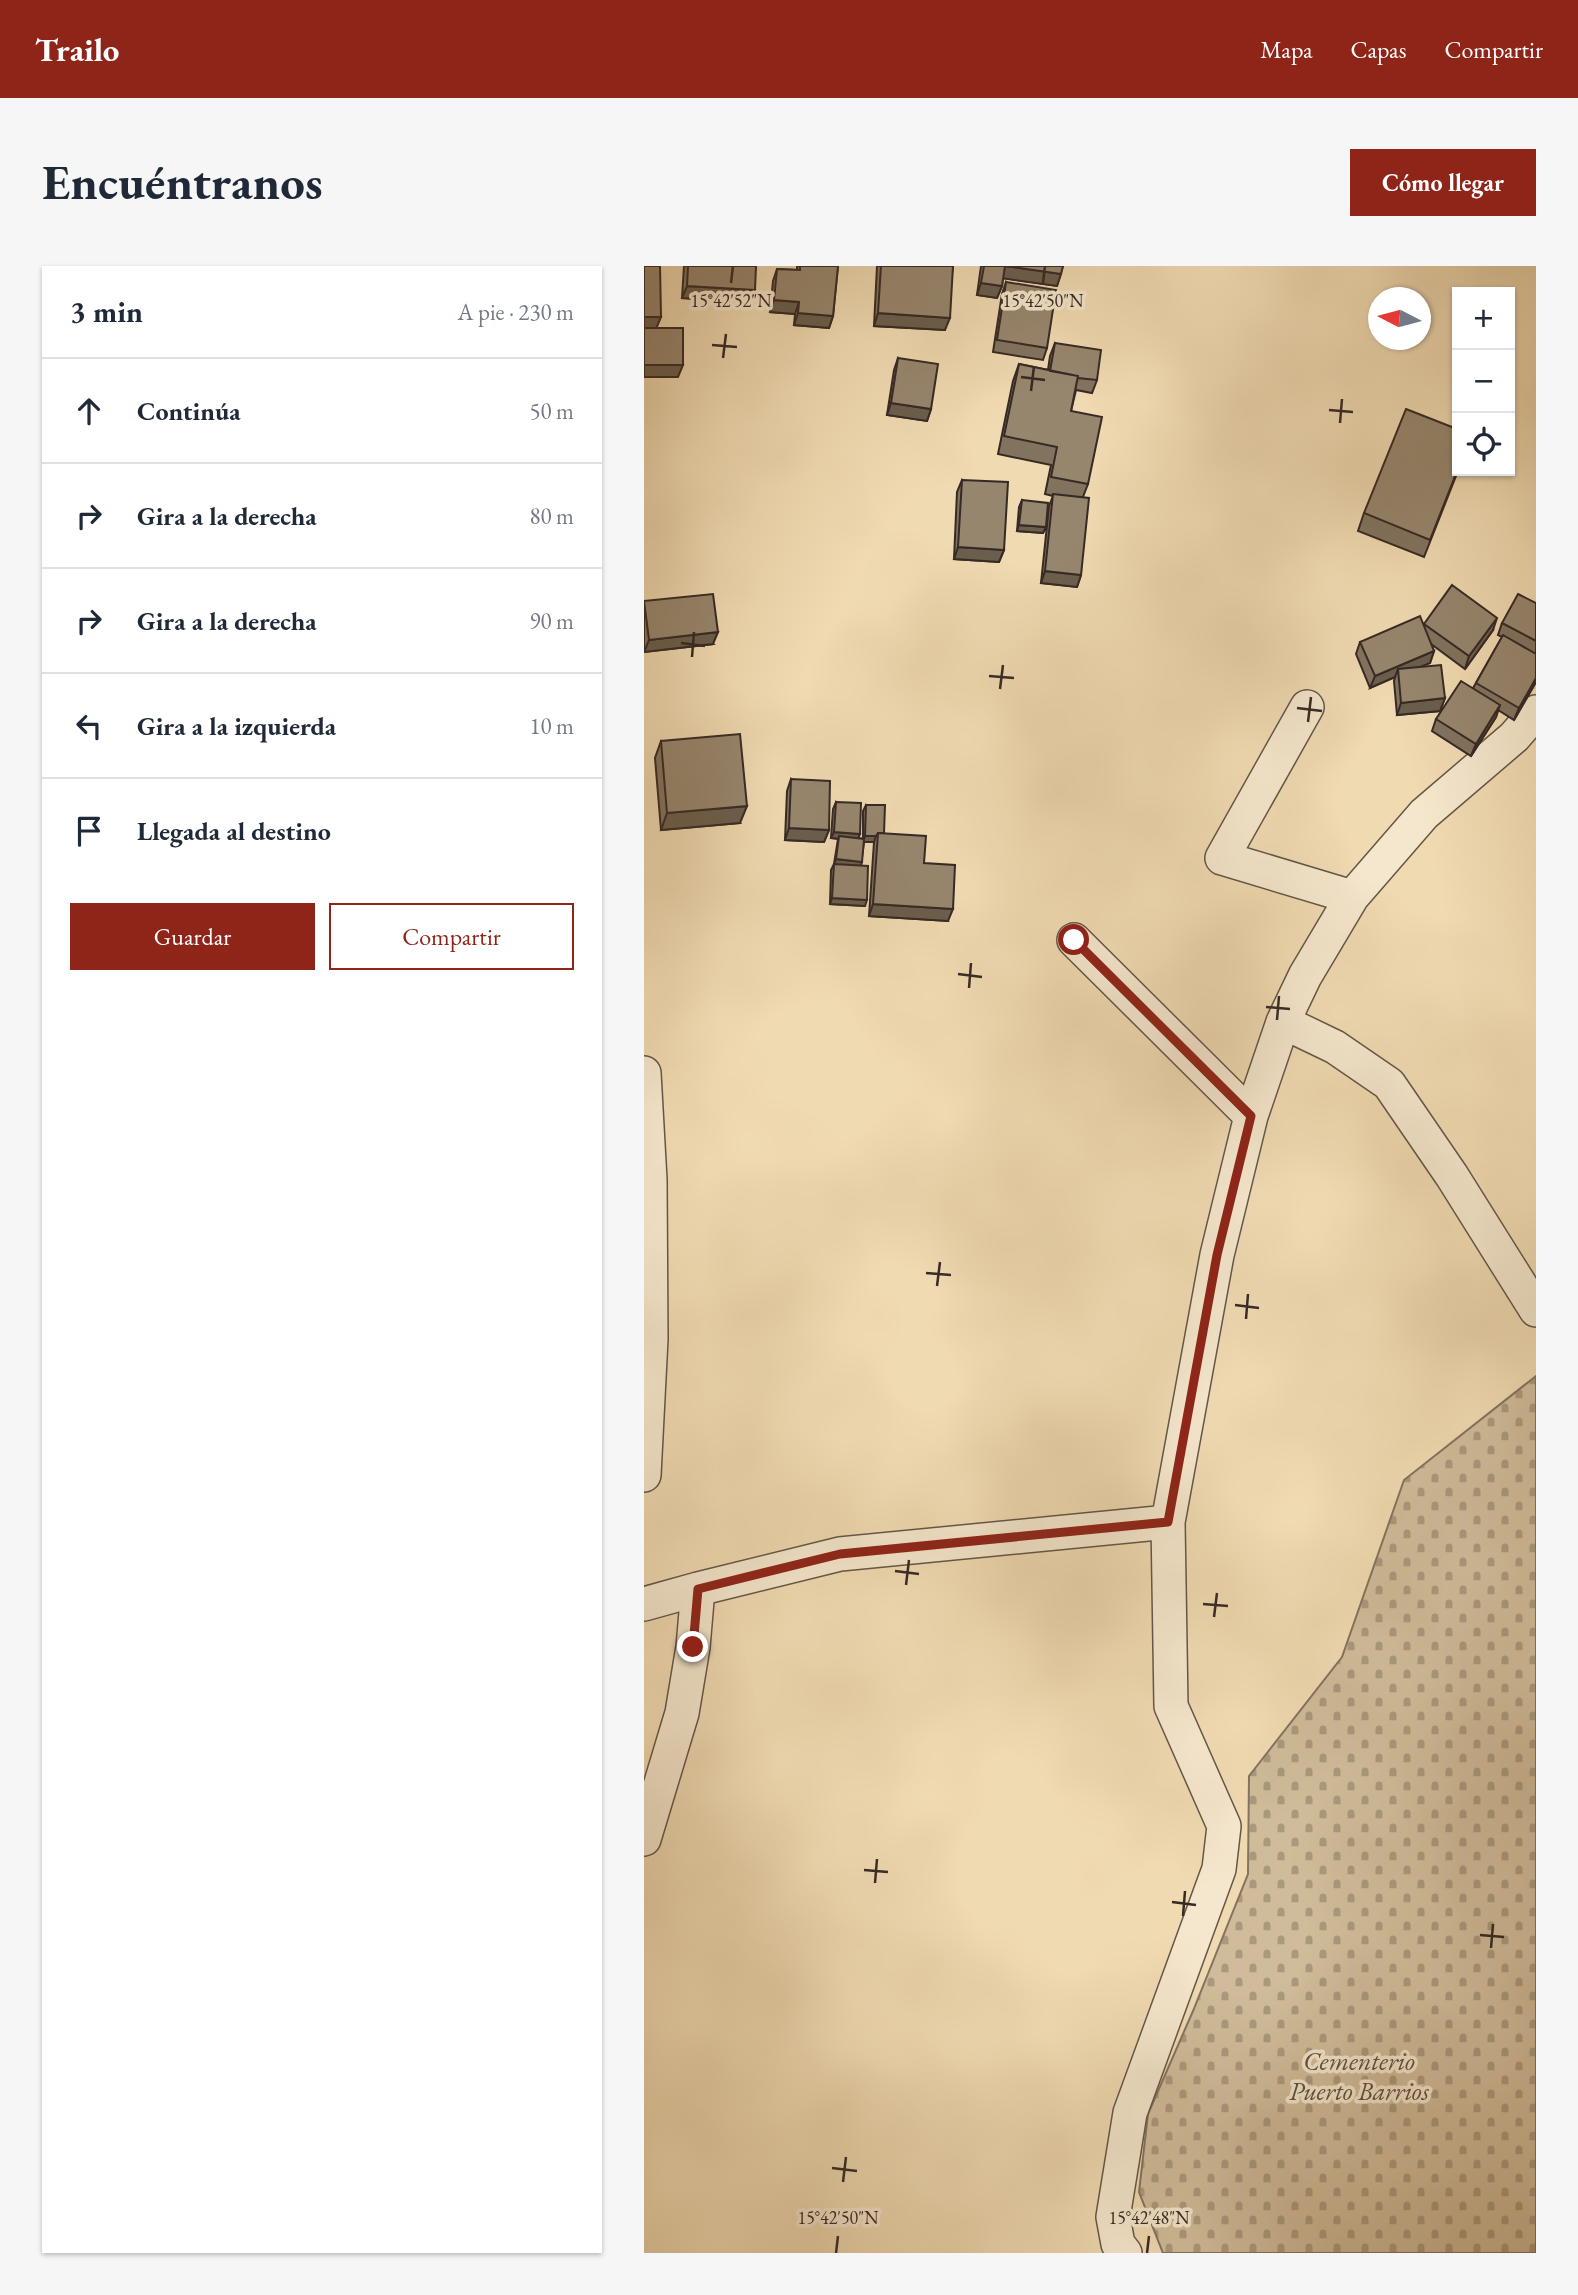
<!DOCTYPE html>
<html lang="es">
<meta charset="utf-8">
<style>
:root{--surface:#fff;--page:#f6f6f7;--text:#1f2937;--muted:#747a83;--line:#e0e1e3;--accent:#8f2418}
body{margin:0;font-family:"EB Garamond",serif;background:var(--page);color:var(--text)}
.controls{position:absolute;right:21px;top:21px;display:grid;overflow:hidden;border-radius:0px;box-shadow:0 2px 5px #0004}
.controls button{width:63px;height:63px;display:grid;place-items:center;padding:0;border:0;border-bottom:2px solid var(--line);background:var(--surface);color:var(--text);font:35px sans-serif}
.compass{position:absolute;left:724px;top:21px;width:63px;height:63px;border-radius:50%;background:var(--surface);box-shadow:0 2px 5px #0004;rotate:276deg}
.stop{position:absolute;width:21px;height:21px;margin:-16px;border:5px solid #8f2418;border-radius:50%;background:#fff}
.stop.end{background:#8f2418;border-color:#fff;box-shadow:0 2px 7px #0008}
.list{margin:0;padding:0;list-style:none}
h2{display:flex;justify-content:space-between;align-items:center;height:91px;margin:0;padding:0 28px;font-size:30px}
h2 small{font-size:23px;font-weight:400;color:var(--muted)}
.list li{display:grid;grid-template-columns:46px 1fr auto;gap:21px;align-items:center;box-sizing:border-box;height:105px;padding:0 28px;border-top:2px solid var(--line)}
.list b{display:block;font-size:26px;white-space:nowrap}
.list em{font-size:23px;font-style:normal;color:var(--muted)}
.actions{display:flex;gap:14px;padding:21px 28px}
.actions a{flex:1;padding:16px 0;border:2px solid var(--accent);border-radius:0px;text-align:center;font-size:24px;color:var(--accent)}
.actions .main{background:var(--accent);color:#fff}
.icon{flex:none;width:38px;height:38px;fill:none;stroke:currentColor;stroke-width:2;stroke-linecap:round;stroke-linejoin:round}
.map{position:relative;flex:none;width:892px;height:1987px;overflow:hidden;border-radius:0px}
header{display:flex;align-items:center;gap:42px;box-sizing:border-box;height:98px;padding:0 35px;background:var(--accent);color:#fff}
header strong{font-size:33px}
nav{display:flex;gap:38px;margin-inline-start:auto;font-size:24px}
.intro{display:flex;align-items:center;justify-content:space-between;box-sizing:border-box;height:168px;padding:0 42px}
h1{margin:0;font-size:49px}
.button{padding:18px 32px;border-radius:0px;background:var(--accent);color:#fff;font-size:24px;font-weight:700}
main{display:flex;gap:42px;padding:0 42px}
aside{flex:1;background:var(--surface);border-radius:0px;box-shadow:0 2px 5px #0004}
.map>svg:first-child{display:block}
.cemetery{fill:url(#cemetery-stones);stroke:#837360;stroke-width:2}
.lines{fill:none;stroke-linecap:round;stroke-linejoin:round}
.minor-casing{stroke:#645648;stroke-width:36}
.minor{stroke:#f5e7cd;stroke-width:33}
.wall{fill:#82735f;stroke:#362a25;stroke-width:2}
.shaded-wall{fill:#6a5e4d;stroke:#362a25;stroke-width:2}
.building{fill:#97866e;stroke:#362a25;stroke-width:2}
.route{stroke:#8f2418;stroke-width:9}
.ticks{fill:none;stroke:#362a25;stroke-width:2.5}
.labels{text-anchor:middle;stroke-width:7;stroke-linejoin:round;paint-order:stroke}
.park-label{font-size:26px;font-style:italic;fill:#5c4e42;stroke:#f5e7cd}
.ticks-label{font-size:18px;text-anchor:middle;fill:#362a25;stroke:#f5e7cd;stroke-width:7;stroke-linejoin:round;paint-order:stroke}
</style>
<header>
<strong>Trailo</strong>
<nav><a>Mapa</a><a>Capas</a><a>Compartir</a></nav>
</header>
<div class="intro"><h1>Encuéntranos</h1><a class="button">Cómo llegar</a></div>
<main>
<aside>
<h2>3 min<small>A pie · 230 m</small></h2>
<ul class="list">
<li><svg class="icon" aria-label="ahead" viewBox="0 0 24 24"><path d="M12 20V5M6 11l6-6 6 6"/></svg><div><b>Continúa</b></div><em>50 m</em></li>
<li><svg class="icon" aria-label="right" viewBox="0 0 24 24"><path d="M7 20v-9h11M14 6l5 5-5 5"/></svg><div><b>Gira a la derecha</b></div><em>80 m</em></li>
<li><svg class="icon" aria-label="right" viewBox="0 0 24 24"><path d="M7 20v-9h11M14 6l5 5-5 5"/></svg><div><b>Gira a la derecha</b></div><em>90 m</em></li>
<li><svg class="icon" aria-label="left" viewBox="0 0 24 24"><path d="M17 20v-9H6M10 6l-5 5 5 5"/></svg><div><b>Gira a la izquierda</b></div><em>10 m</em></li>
<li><svg class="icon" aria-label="arrive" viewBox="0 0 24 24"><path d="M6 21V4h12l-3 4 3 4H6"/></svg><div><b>Llegada al destino</b></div></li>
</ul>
<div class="actions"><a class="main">Guardar</a><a>Compartir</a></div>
</aside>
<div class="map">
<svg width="892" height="1987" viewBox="0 0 892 1987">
<defs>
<pattern id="cemetery-stones" width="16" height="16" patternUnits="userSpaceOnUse" patternTransform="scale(1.75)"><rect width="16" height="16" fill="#d0bc9a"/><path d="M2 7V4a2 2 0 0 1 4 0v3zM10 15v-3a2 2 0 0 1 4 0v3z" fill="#aa997d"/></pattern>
</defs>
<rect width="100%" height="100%" fill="#f0dab2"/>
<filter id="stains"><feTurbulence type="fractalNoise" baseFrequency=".00286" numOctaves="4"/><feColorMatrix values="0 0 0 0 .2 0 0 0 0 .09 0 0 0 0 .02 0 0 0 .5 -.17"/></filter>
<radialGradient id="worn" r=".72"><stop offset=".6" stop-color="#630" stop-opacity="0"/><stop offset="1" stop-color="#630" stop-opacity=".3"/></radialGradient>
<!-- cemetery -->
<path class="cemetery" d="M892,1110v877h-373l-24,-61 9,-78 45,-103 55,-137 1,-98 93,-119 62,-177z"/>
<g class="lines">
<!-- minor casing -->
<g class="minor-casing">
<path id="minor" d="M663,441l-85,151 130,39
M430,674l177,176
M639,756l52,25 54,37 63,92 84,134
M0,807l6,107 1,159 -7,136
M0,1338l54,-15 142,-35 328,-32
M0,1573l38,-126 11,-66 5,-58
M481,1987l-7,-9 -5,-27 17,-104 89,-244 5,-43 -53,-120 -3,-184 49,-267 34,-139 32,-94 22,-46 47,-79 72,-83 90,-77 22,-25"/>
</g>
<!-- minor -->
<use href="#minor" class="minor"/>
</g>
<!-- wall -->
<path class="wall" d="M40,0h72l-6,36 -68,-4z
M153,0h41l-5,50 -4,12 -35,-3 1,-11 -25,-2 3,-31 4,-12 20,1z
M233,0h76l-8,64 -71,-4z
M337,0h82l-6,20 -54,-8 -1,8 -5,12 -20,-3z
M362,16l41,66 -4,12 -50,-8 9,-58z
M411,77l42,37 -5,13 -16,-3 -5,21 17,73 -5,13 -2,78 -4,12 -36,-4 8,-77 4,-10 -8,-2 6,-29 -53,-11 15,-73 6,-17 29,6 2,-14z
M254,92l33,51 -4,12 -40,-6 7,-45z
M814,205l-34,86 -66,-26 6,-18z
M318,214l42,70 -5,12 -45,-3 3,-67z
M378,234l24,27 -3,6 -26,-2 2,-24z
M0,335l69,43 -69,8z
M892,337v79l-22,38 -16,-10 -2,7 -25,39 -39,-25 4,-12 37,-31 3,-5 26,-46 -4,-2 4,-12z
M780,358l69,6 -28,39 -34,-25 3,7 -4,12 -11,4 26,31 -5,13 -43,4 -3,-34 1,-4 -25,11 -14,-34 4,-12 64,-16z
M17,475l79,82 -79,7 -6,-72z
M147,513l38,51 -5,12 -39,-2 2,-49z
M192,536l24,32 -2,4 5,1v-28l3,-6 18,28 40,30 24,58 -79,-5 5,-74h-10l-3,23 4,41 -35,-2 1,-34 3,-6 4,-25 -7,-1 2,-29z"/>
<!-- shaded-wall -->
<path class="shaded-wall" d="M361,0l56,8 -4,12 -56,-8z
M337,17l21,3 -5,12 -20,-3z
M43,20l68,4 -5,12 -68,-4z
M130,34l25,2 -4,12 -25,-2z
M154,47l35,3 -4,12 -35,-3z
M234,47l72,5 -5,12 -71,-4z
M0,51h17l-5,12h-12z
M0,99h39l-5,12h-34z
M247,137l40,6 -4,12 -40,-6z
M375,259l27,2 -3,6 -26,-2z
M314,281l46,3 -5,12 -45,-3z
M401,305l36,4 -4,12 -36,-4z
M853,352l-4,12 -28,39 4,-13z
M74,366l-5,12 -69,8 5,-12z
M790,385l-4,12 -31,13 -1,-7 -3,8 -25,11 5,-12z
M892,412v4l-22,38 5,-12z
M801,432l-5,13 -43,4 4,-12z
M856,439l-4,12 -25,39 5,-12z
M103,540l-7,17 -79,7 6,-17z
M145,562l40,2 -5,12 -39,-2z
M190,566l26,2 -3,6 -26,-2z
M221,570h11l-2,6h-11z
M192,593l26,3 -2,6 -26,-3z
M188,632l35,2 -2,6 -35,-2z
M229,638l80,5 -5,12 -79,-5z"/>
<!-- building -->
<path class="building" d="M0,0h16l1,51h-17z
M44,0h68l-1,24 -68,-4z
M156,0h38l-5,50 -35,-3 1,-11 -25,-2 3,-31 23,1z
M237,0h72l-3,52 -72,-5z
M340,0h21l-3,20 -21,-3z
M361,0h58l-2,8z
M362,16l50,8 -9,58 -50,-8z
M0,62h39v37h-39z
M411,77l46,7 -4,30 -19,-2v-2l-28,-5z
M254,92l40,6 -7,45 -40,-6z
M375,98l59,12 -7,35 31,6 -14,67 -37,-7 6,-30 -53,-11z
M762,143l51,20v42l-27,69 -66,-27z
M318,214l46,2 -4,68 -46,-3z
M409,228l36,4 -8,77 -36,-4z
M378,234l26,3 -2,24 -27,-2z
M808,319l45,33 -28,38 -45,-32z
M69,328l5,38 -69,8 -5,-39z
M874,328l18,9v38l-34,-18z
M776,350l14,35 -59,25 -15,-34z
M859,369l33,19v24l-17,30 -43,-25z
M797,399l4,33 -44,5 -3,-34z
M817,415l39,24 -24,39 -40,-25z
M96,468l7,72 -80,7 -6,-72z
M147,513l39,2 -1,49 -40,-2z
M192,536l25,1 -1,31 -26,-2z
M222,539h19l-1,28h-6l-2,3h-11z
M234,567l48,3 -2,27 31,2 -2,44 -80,-5z
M195,570l25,3 -2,23 -26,-3z
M190,598l34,2 -1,34 -35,-2z"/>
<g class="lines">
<!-- route -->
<path class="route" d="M49,1381l5,-58 142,-35 328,-32 49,-267 34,-139 -177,-176"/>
</g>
<!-- ticks -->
<path class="ticks" d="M87,17l2,-17M399,17l2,-17M68,79l25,2M79,92l3,-24M377,111l24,3M387,125l3,-25M685,144l24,2M696,157l2,-24M37,377l24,3M48,391l2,-25M345,410l25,2M356,423l3,-24M653,442l25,3M664,456l3,-25M314,708l24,3M325,722l2,-25M622,741l24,2M633,754l2,-24M282,1007l25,2M293,1020l3,-24M591,1039l24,3M602,1053l2,-25M251,1305l24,3M262,1319l3,-25M559,1338l25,2M570,1351l3,-24M220,1604l24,2M231,1617l2,-24M528,1636l24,3M539,1650l2,-25M836,1669l24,2M847,1682l2,-24M188,1902l25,3M199,1916l3,-25M192,1987l2,-17M503,1987l2,-17"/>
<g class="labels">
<!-- park labels -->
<g class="park-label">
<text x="715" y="1804">Cementerio<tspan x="715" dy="30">Puerto Barrios</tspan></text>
</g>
</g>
<g class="ticks-label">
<text x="87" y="41">15°42'52"N</text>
<text x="399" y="41">15°42'50"N</text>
<text x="194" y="1958">15°42'50"N</text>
<text x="505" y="1958">15°42'48"N</text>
</g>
<rect width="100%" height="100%" filter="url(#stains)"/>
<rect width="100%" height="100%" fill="url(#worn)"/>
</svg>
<div class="controls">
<button>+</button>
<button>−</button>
<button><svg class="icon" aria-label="locate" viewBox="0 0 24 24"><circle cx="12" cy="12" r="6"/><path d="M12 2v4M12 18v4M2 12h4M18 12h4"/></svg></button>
</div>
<svg class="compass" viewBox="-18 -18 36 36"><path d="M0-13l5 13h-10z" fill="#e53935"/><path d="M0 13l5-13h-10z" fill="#747a83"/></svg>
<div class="stop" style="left:430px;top:674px"></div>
<div class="stop end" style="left:49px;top:1381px"></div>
</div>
</main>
